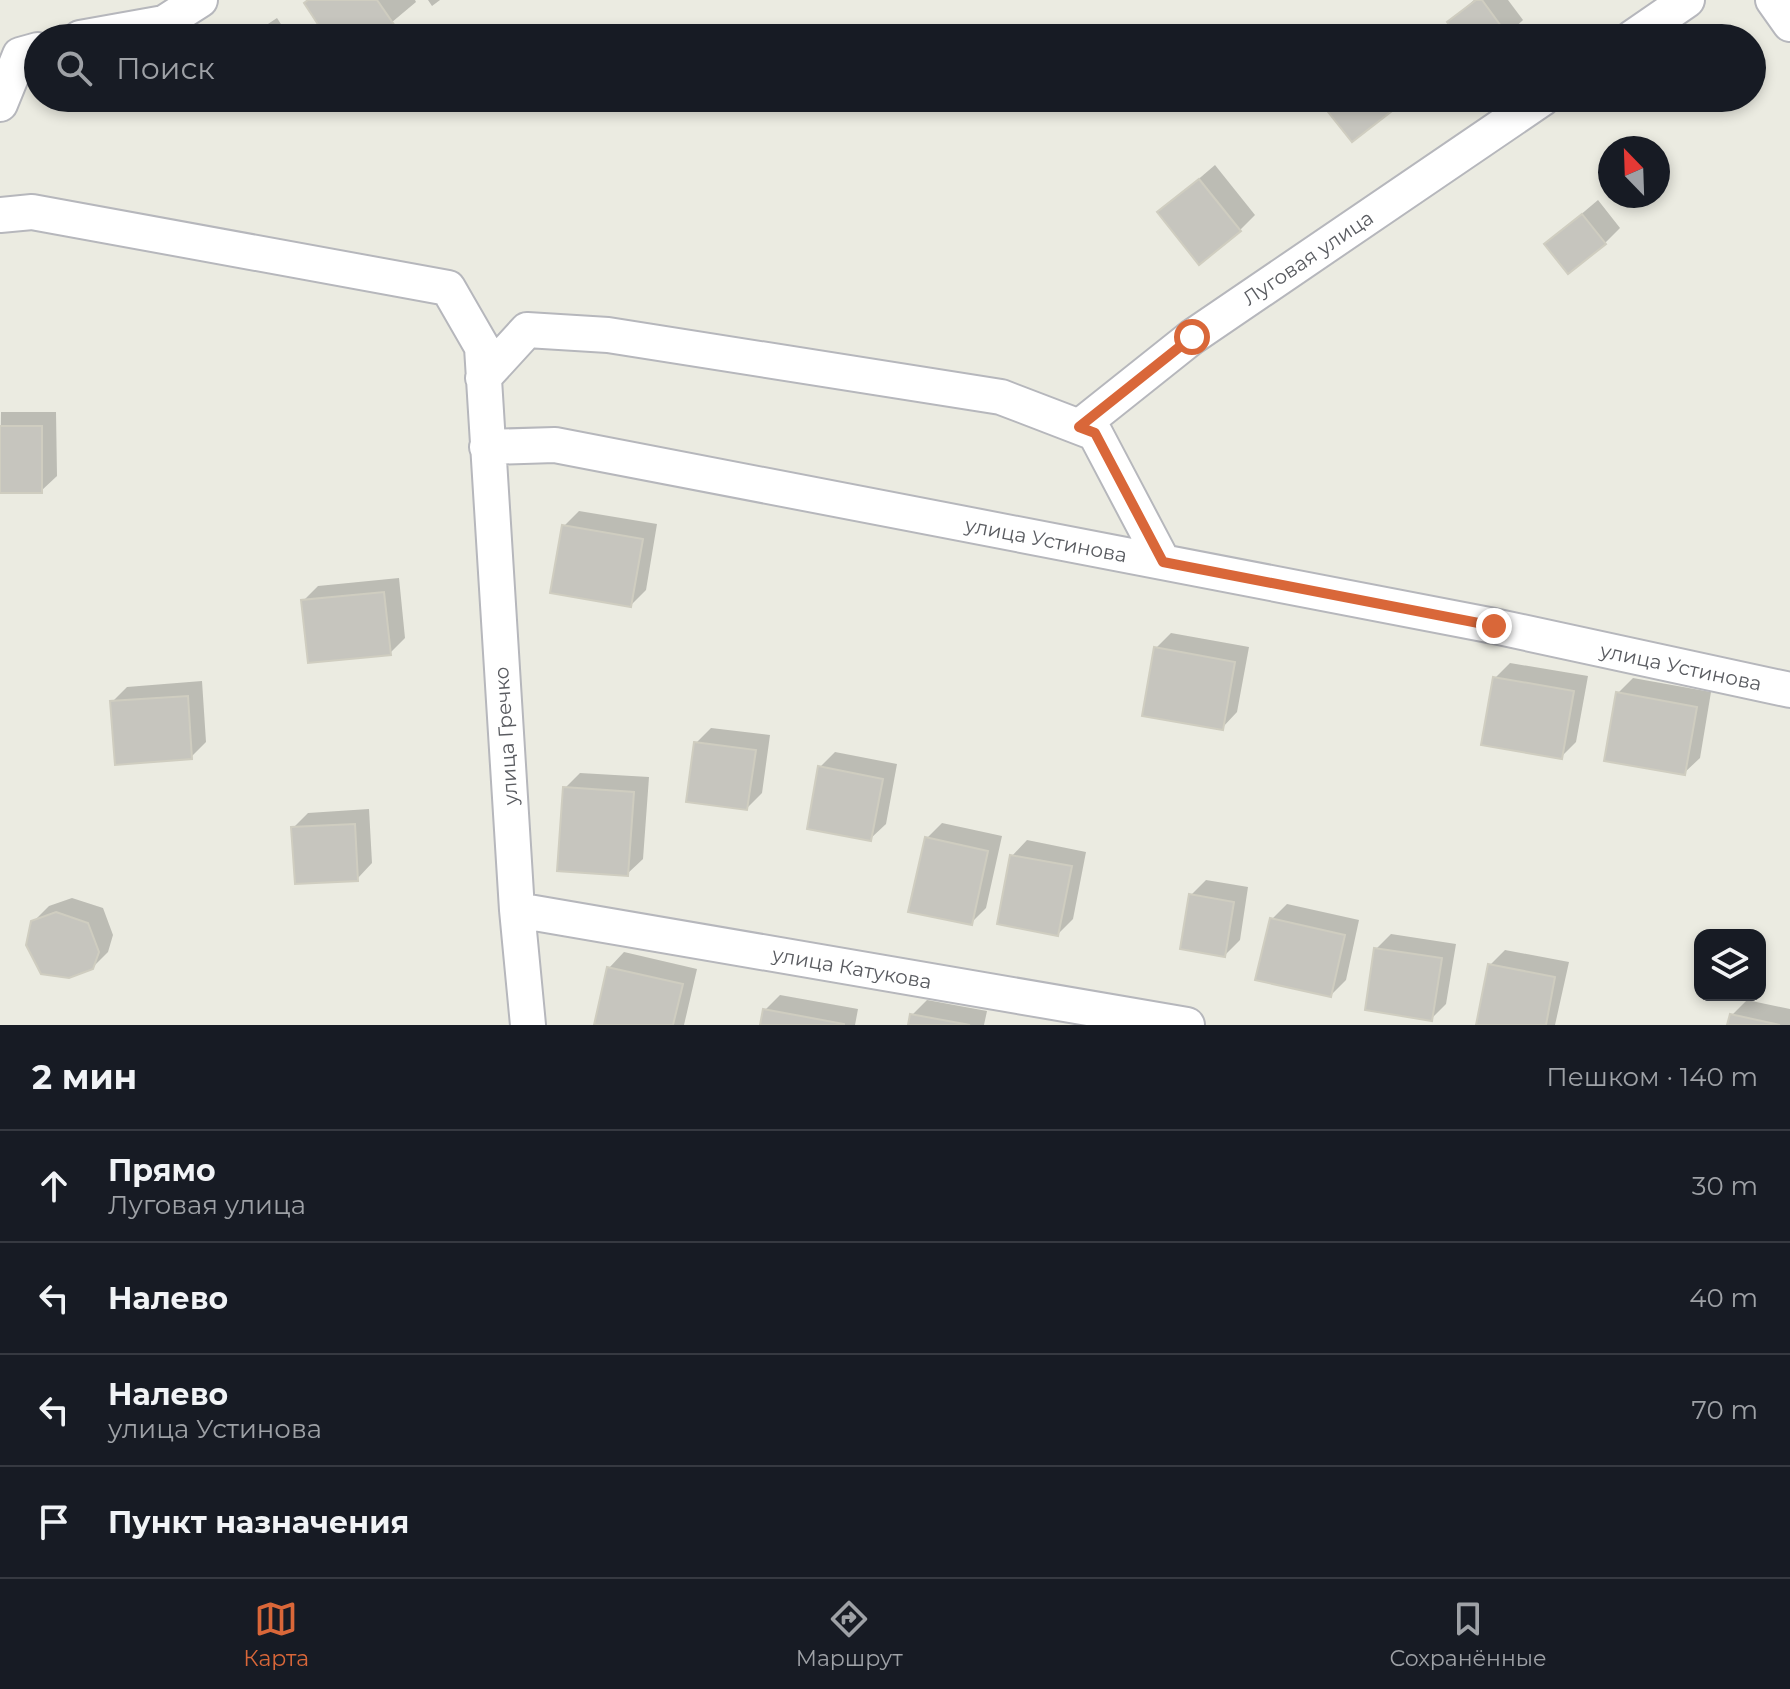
<!DOCTYPE html>
<html lang="ru">
<meta charset="utf-8">
<style>
:root{--surface:#171b24;--page:#20242c;--text:#f1f3f6;--muted:#9ea1a6;--line:#363941;--accent:#d96739}
body{margin:0;font-family:Montserrat,sans-serif;background:var(--page);color:var(--text)}
.controls{position:absolute;right:24px;bottom:24px;display:grid;overflow:hidden;border-radius:16px;box-shadow:0 4px 12px #0003}
.controls button{width:72px;height:72px;display:grid;place-items:center;padding:0;border:0;border-bottom:2px solid var(--line);background:var(--surface);color:var(--text);font:40px sans-serif}
.compass{position:absolute;left:1598px;top:136px;width:72px;height:72px;border-radius:50%;background:var(--surface);box-shadow:0 4px 12px #0003;rotate:337deg}
.stop{position:absolute;width:24px;height:24px;margin:-18px;border:6px solid #d96739;border-radius:50%;background:#fff}
.stop.end{background:#d96739;border-color:#fff;box-shadow:0 2px 8px #0008}
.list{margin:0;padding:0;list-style:none}
h2{display:flex;justify-content:space-between;align-items:center;height:104px;margin:0;padding:0 32px;font-size:34px}
h2 small{font-size:26px;font-weight:400;color:var(--muted)}
.list li{display:grid;grid-template-columns:52px 1fr auto;gap:24px;align-items:center;box-sizing:border-box;height:112px;padding:0 32px;border-top:2px solid var(--line)}
.list b{display:block;font-size:30px;white-space:nowrap}
.list p{margin:0;font-size:26px;white-space:nowrap;color:var(--muted)}
.list em{font-size:26px;font-style:normal;color:var(--muted)}
.icon{flex:none;width:44px;height:44px;fill:none;stroke:currentColor;stroke-width:2;stroke-linecap:round;stroke-linejoin:round}
.map{position:relative;flex:none;width:1790px;height:1025px;overflow:hidden}
.search{position:absolute;background:var(--surface);box-shadow:0 4px 12px #0003;left:24px;right:24px;top:24px;height:88px;display:flex;align-items:center;gap:20px;box-sizing:border-box;padding:0 28px;border-radius:44px;color:var(--muted);font-size:30px}
.sheet{height:552px;background:var(--surface)}
nav{display:flex;justify-content:space-around;align-items:center;box-sizing:border-box;height:112px;border-top:2px solid var(--line);background:var(--surface);font-size:22px;color:var(--muted)}
nav a{display:grid;justify-items:center;gap:4px}
nav .on{color:var(--accent)}
.map>svg:first-child{display:block}
.shadow{fill:#0003}
.building{fill:#c6c5be;stroke:#cfcdc0;stroke-width:2}
.lines{fill:none;stroke-linecap:round;stroke-linejoin:round}
.minor-casing{stroke:#b6b7bc;stroke-width:38}
.minor{stroke:#fff;stroke-width:34}
.route{stroke:#d96739;stroke-width:10}
.labels{text-anchor:middle;stroke-width:6;stroke-linejoin:round;paint-order:stroke}
.street-label{font-size:20px;fill:#595b60;stroke:#fff}
</style>
<div class="map">
<svg width="1790" height="1025" viewBox="0 0 1790 1025">
<rect width="100%" height="100%" fill="#ebebe1"/>
<!-- shadow -->
<path class="shadow" d="M310,0h105l1,2 -43,36h-43z
M428,0h12l-8,6z
M1474,0h34l15,20 -19,18h-43l-12,-16z
M277,18l13,20h-43z
M1320,98h82l-11,12z
M1215,165l40,50 -15,15 -80,-18z
M1598,200l22,28 -15,15 -59,1z
M1,412h55l1,64 -16,15h-41z
M579,511l78,13 -11,66 -15,15 -67,-79z
M399,578l6,60 -15,15 -87,-52 15,-15z
M1171,633l78,14 -12,65 -15,16 -66,-80z
M1510,663l78,13 -12,66 -15,15 -66,-79z
M1633,678l78,14 -11,66 -16,15 -66,-80z
M202,681l4,61 -15,15 -79,-55 15,-15z
M711,728l59,7 -8,58 -15,15 -51,-65z
M835,752l62,12 -11,60 -16,15 -50,-72z
M580,773l69,4 -6,82 -16,15 -62,-86z
M369,809l3,54 -15,16 -64,-51 15,-15z
M942,823l60,13 -16,72 -15,15 -44,-85z
M1027,840l59,12 -13,67 -15,15 -46,-78z
M1206,880l42,7 -8,53 -15,15 -34,-60z
M72,898l31,10 10,27 -5,17 -16,16 -59,-46 16,-16z
M1287,904l72,16 -13,60 -15,15 -59,-76z
M1391,934l65,10 -10,60 -15,15 -55,-70z
M1505,950l64,12 -14,63h-76l11,-60z
M624,952l73,17 -13,56h-88l13,-57z
M780,995l78,14 -3,16h-93l3,-15z
M927,1000l60,11 -3,14h-74l2,-10z
M1747,1000l43,9v16h-61l3,-10z"/>
<!-- building -->
<path class="building" d="M308,0h69l18,26 -19,12h-49l-23,-35z
M1476,0h6l27,37 -50,1 -12,-16z
M1317,98h65l10,13 -40,31z
M1199,179l42,52 -42,34 -42,-53z
M1582,214l24,30 -38,30 -24,-30z
M0,426h42v67h-42z
M562,525l81,14 -12,68 -81,-14z
M384,592l7,63 -83,8 -7,-63z
M1154,647l81,15 -12,68 -81,-14z
M1493,677l81,14 -12,68 -81,-14z
M1616,692l81,15 -12,68 -81,-14z
M188,696l4,63 -77,6 -5,-64z
M694,742l62,8 -9,60 -61,-8z
M818,766l65,13 -12,62 -64,-12z
M563,787l71,5 -6,84 -71,-5z
M355,824l3,57 -63,3 -4,-57z
M925,837l63,14 -16,74 -64,-13z
M1010,855l62,11 -14,70 -61,-12z
M1189,894l45,8 -9,55 -45,-8z
M56,912l32,11 11,29 -6,17 -24,9 -28,-4 -15,-29 5,-24z
M1270,918l75,17 -14,62 -76,-17z
M1374,948l68,10 -10,63 -67,-11z
M1488,964l67,13 -9,48h-70z
M607,967l76,17 -10,41h-79z
M763,1009l81,15v1h-84z
M910,1014l60,11h-62z
M1730,1014l50,11h-53z"/>
<g class="lines">
<!-- minor casing -->
<g class="minor-casing">
<path id="minor" d="M1773,0l17,24
M80,38l84,-15 36,-23
M1632,38l55,-38
M0,104l20,-49 18,-5
M0,215l32,-3 416,76 34,59 35,563 11,115
M483,378l44,-48 81,5 393,62 94,36 68,129
M1079,427l113,-90 351,-239
M487,447l68,-2 939,181 296,64
M517,910l670,115"/>
</g>
<!-- minor -->
<use href="#minor" class="minor"/>
</g>
<g class="lines">
<!-- route -->
<path class="route" d="M1192,337l-113,90 16,6 68,129 331,64"/>
</g>
<g class="labels">
<!-- street labels -->
<g class="street-label">
<text transform="translate(1308 258) rotate(-34)" y="7">Луговая улица</text>
<text transform="translate(1046 540) rotate(11)" y="7">улица Устинова</text>
<text transform="translate(1681 667) rotate(12)" y="7">улица Устинова</text>
<text transform="translate(506 736) rotate(-94)" y="7">улица Гречко</text>
<text transform="translate(852 968) rotate(10)" y="7">улица Катукова</text>
</g>
</g>
</svg>
<div class="controls">
<button><svg class="icon" aria-label="layers" viewBox="0 0 24 24"><path d="M12 4l9 5-9 5-9-5zM3 14l9 5 9-5"/></svg></button>
</div>
<svg class="compass" viewBox="-18 -18 36 36"><path d="M0-13l5 13h-10z" fill="#e53935"/><path d="M0 13l5-13h-10z" fill="#9ea1a6"/></svg>
<div class="stop" style="left:1192px;top:337px"></div>
<div class="stop end" style="left:1494px;top:626px"></div>
<div class="search"><svg class="icon" aria-label="search" viewBox="0 0 24 24"><circle cx="10" cy="10" r="6"/><path d="M15 15l6 6"/></svg>Поиск</div>
</div>
<section class="sheet">
<h2>2 мин<small>Пешком · 140 m</small></h2>
<ul class="list">
<li><svg class="icon" aria-label="ahead" viewBox="0 0 24 24"><path d="M12 20V5M6 11l6-6 6 6"/></svg><div><b>Прямо</b><p>Луговая улица</p></div><em>30 m</em></li>
<li><svg class="icon" aria-label="left" viewBox="0 0 24 24"><path d="M17 20v-9H6M10 6l-5 5 5 5"/></svg><div><b>Налево</b></div><em>40 m</em></li>
<li><svg class="icon" aria-label="left" viewBox="0 0 24 24"><path d="M17 20v-9H6M10 6l-5 5 5 5"/></svg><div><b>Налево</b><p>улица Устинова</p></div><em>70 m</em></li>
<li><svg class="icon" aria-label="arrive" viewBox="0 0 24 24"><path d="M6 21V4h12l-3 4 3 4H6"/></svg><div><b>Пункт назначения</b></div></li>
</ul>
</section>
<nav>
<a class="on"><svg class="icon" aria-label="map" viewBox="0 0 24 24"><path d="M3 6l6-2 6 2 6-2v14l-6 2-6-2-6 2zM9 4v14M15 6v14"/></svg>Карта</a>
<a><svg class="icon" aria-label="directions" viewBox="0 0 24 24"><path d="M12 3l9 9-9 9-9-9zM9 14v-3h6M13 9l2 2-2 2"/></svg>Маршрут</a>
<a><svg class="icon" aria-label="saved" viewBox="0 0 24 24"><path d="M7 4h10v16l-5-4-5 4z"/></svg>Сохранённые</a>
</nav>
